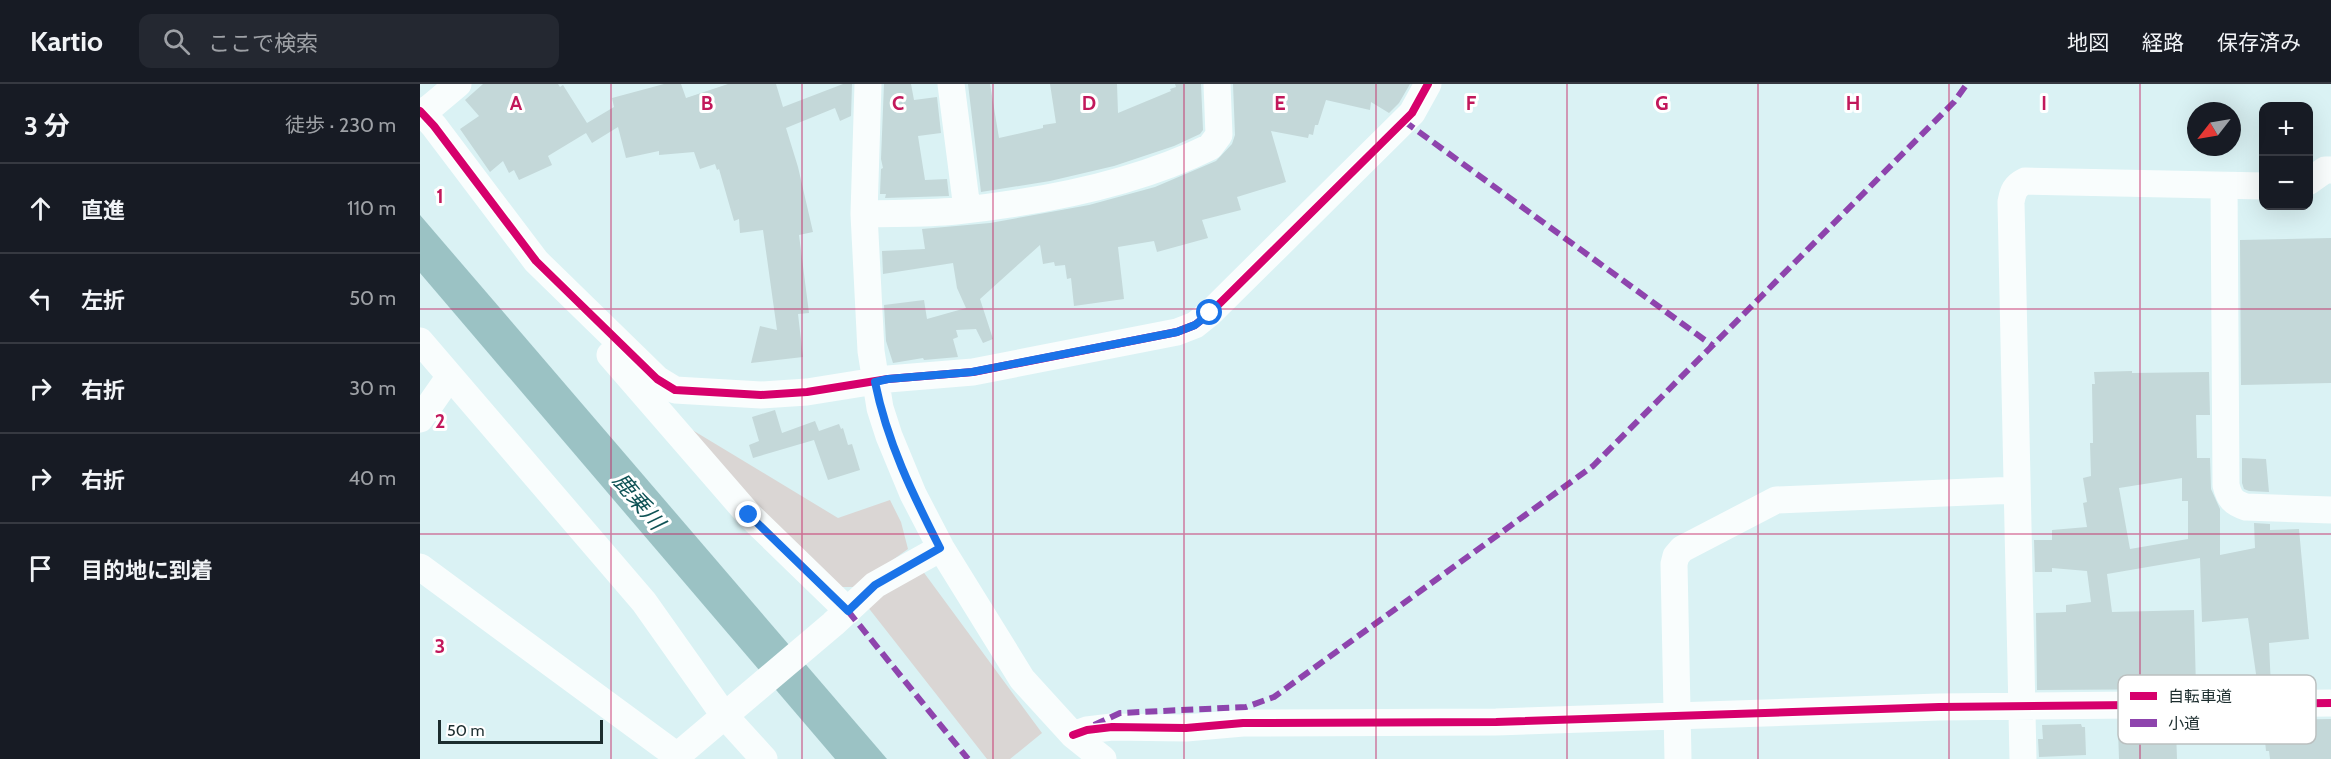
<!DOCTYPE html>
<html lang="ja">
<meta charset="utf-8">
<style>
:root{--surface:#171b24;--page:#242831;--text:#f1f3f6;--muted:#9ea1a6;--line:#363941}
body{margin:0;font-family:Cabin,"Noto Sans JP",sans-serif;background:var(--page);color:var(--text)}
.controls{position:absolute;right:18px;top:18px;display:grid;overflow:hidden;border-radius:12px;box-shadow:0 6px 24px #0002}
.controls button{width:54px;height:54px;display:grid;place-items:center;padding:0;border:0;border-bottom:2px solid var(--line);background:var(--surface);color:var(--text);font:30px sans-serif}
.compass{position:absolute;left:1767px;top:18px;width:54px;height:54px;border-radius:50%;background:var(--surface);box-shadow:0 6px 24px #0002;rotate:239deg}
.scale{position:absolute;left:18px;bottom:15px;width:165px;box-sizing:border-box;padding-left:6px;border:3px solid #1c2d2e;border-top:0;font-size:16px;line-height:21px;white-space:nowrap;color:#1c2d2e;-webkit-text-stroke:4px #fff;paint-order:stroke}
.stop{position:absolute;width:18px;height:18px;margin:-14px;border:4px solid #1a73e8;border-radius:50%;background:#fff}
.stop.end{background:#1a73e8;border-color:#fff;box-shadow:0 2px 6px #0008}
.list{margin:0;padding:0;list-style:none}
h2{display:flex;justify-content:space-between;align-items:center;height:78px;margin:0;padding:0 24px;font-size:26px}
h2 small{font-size:20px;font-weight:400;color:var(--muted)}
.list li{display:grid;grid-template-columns:39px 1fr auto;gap:18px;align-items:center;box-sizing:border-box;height:90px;padding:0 24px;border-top:2px solid var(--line)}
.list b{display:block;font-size:22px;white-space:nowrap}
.list em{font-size:20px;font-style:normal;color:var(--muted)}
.icon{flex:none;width:33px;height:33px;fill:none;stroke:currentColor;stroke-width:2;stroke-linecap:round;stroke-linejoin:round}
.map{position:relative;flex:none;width:1911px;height:675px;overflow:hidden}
header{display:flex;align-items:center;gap:36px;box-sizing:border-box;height:84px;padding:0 30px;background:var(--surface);border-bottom:2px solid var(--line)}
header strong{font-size:28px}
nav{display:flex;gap:33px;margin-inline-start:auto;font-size:21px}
.search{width:420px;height:54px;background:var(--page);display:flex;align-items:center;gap:15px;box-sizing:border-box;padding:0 21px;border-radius:12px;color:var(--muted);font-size:22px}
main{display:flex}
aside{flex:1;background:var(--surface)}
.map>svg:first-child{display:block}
.green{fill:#dad6d4}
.water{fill:#9bc2c4}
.building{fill:#c4d8d9;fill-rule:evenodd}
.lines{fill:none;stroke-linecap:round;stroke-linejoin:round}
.minor{stroke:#f9fdfd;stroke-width:27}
.quiet{stroke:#8e44ad;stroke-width:6;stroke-dasharray:12 6;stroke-linecap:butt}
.cycleway-casing{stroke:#fff;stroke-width:11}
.cycleway{stroke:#d6006c;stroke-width:8}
.route{stroke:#1a73e8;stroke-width:8}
.grid{fill:none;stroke:#c2185b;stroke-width:1.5;stroke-opacity:0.55}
.labels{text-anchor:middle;stroke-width:6;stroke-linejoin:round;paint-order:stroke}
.water-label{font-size:22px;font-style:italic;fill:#105356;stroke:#fff}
.key{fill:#fff;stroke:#bbc0c0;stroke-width:1.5}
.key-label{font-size:16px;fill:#1c2d2e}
.grid-label{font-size:20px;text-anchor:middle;font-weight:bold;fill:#c2185b;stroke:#fff;stroke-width:6;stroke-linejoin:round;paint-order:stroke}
</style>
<header>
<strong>Kartio</strong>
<div class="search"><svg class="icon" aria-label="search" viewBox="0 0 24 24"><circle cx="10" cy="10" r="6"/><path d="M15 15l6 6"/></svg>ここで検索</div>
<nav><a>地図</a><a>経路</a><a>保存済み</a></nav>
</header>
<main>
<aside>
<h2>3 分<small>徒歩 · 230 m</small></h2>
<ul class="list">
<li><svg class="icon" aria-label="ahead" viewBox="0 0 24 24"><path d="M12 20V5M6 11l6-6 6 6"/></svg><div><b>直進</b></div><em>110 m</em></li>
<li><svg class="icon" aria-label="left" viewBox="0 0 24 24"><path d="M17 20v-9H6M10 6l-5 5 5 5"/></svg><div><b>左折</b></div><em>50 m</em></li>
<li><svg class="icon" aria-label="right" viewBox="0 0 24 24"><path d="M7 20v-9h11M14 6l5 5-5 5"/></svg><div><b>右折</b></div><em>30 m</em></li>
<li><svg class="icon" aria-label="right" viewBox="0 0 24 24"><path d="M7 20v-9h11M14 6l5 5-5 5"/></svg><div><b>右折</b></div><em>40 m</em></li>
<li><svg class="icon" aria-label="arrive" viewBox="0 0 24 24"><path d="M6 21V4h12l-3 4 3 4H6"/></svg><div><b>目的地に到着</b></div></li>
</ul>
</aside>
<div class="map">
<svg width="1911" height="675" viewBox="0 0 1911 675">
<rect width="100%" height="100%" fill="#daf2f4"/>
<!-- green -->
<path class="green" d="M269,344l149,90 52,-18 11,22 7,27 -53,38h-15l-82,-73z
M502,486l120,163 -32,26h-23l-120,-153z"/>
<!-- water -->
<path class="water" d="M0,131l467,544h-52l-415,-486z"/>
<!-- building -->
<path class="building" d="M63,0h75l2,3 3,-2 24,38 27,-16 -2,-9 52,-14h17l5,14 42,-14h48l7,23 60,-23h9l-1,32 -11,5 -5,-13 -49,20 12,39 15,65 -14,3 10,78 -11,1 5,43 -52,6 9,-37 17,4 -14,-100 -23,3 -1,-14 -5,2 -15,-52 -2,1 -2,-6 -15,5 -6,-17 -35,3v-4l-33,7 -8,-31 -26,16 -6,-10 -38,23 4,9 -33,15 -5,-10 -5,3 -6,-12 -13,11 -30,-43 19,-13 -14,-16z
M464,0h27l3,16 23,-3 4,36 -23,3 7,44 22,-1 2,17 -64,2 1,-4h-6l1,-25 2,-1 -2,-9z
M548,0h22l9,54 44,-10v-3l13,-2 -6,-39h67l1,29 53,-22 -1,-2 6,-2 -1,-3h26l2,46 -3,4 -26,12 -60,20 -64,15 -69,11z
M813,0h177l-11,19 -10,10 -18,-11 -1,8 -44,-10 -8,25h-3l-2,10 -4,-1 -1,4 -37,-7 15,51 -49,15 4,13 -39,10 6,18 -51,14 -3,-11 -36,6 6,52 -50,7 -3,-28 -4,1 -2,-14 -10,1 -1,-4 -11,2 -3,-19 -60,54 13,40 -10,4 -7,-14 -20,1 2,7 -5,2 5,18 -34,3 -1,-2 -30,5 -7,-22 -2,-36 40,-5 3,19 39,-11 -9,-20 -4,-25 -70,11 -1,-23 43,-2 -3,-20 68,-6 99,-18 66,-18 61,-26 16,-17 3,-9z
M1911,154v145l-90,2 -1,-145z
M1712,287v2l77,-1 1,43h-14l1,43h13l1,31 9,20v46l35,-7 -1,-25 16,1v6l29,-1 10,110 -40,4 2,45h-13l-10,-70 -46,4 -2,-64 -93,16 5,38 82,-2 2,79 -159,1 -1,-77 30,-1v-7l25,-3 -4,-31 -35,-3v4h-17l-1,-32h18v-10l35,-3 -4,-24 4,-1 -4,-24 8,-2 -1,-33h3l-1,-59h3l-1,-12zM1762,394v23h6v38l-58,10 -11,-61z
M355,326l7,23 33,-12 4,10 20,-7 2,5 2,-1 5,17 4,-1 8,26 -32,10 -14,-40 -61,18 -4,-13 10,-4 -7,-24z
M1822,374l24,1 3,33 -20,-1 -5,-2 -2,-6z
M1911,635v40h-61l-1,-8h-3l-3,-31z
M1661,640l1,3h3l1,28 -47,2 -1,-18h5l-1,-14z
M1724,644v2h32l1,29h-58l-1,-30z"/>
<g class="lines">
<!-- minor -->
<path class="minor" d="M448,0l-4,130 7,137 9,57 9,28 24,58 28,54 81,131 51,56 30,24
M531,0l16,125
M0,27l14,15 102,135 121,118 18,11 86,5 46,-3 81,-13 85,-7 204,-40 18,-7 15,-12 202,-200 16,-29
M0,32l38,-32
M1888,98l17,-12h6
M1804,102l2,299c3,13 7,18 20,22l85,3
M444,130c30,-1 62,0 92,-3 85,-9 177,-26 254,-64l9,-12 -2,-51
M0,257l224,261 80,113 40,44
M190,271l139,160 99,96
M0,335l30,-43
M0,483l257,189 1,3
M653,651l14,-5 25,-3 74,1 57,-5 253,-1 443,-15 392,-4
M257,672l156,-132 42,-39 66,-37
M1258,675l-4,-195 2,-8 6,-7 94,-49 241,-10
M1603,675l-12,-557c2,-11 4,-16 14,-21l239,5"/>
<!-- quiet -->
<path class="quiet" d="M984,37l309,225
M428,527l120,148
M674,641l26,-12 126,-6 28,-10 319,-231 361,-364 13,-18"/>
<!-- cycleway casing -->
<g class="cycleway-casing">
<path id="cycleway" d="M0,27l14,15 102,135 121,118 18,11 86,5 46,-3 81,-13 85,-7 204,-40 18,-7 15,-12 202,-200 16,-29
M653,651l14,-5 25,-3 74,1 57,-5 253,-1 443,-15 392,-4"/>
</g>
<!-- cycleway -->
<use href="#cycleway" class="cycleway"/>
</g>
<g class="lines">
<!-- route -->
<path class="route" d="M329,431l99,96 27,-26 65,-37c-27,-53 -53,-106 -65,-166l13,-3 84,-7 205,-40 18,-7 15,-12"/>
</g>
<!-- grid -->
<path class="grid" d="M191,0v675M382,0v675M573,0v675M764,0v675M956,0v675M1147,0v675M1338,0v675M1529,0v675M1720,0v675M0,225h1911M0,450h1911"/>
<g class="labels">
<!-- water labels -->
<g class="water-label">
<text transform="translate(219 417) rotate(50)" y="8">鹿乗川</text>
</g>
</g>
<!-- legend -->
<rect x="1698" y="591" width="198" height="69" rx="9" class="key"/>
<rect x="1710" y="608" width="27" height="8" fill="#d6006c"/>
<rect x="1710" y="635" width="27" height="8" fill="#8e44ad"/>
<g class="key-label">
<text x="1748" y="618">自転車道</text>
<text x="1748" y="645">小道</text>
</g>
<g class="grid-label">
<text x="96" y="26">A</text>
<text x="287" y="26">B</text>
<text x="478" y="26">C</text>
<text x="669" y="26">D</text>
<text x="860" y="26">E</text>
<text x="1051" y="26">F</text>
<text x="1242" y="26">G</text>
<text x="1433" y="26">H</text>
<text x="1624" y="26">I</text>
<text x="20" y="119">1</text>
<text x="20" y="344">2</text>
<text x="20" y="569">3</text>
</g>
</svg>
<div class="controls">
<button>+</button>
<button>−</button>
</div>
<svg class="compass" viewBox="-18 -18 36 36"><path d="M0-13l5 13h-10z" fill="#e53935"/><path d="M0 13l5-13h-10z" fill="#9ea1a6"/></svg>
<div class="scale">50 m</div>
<div class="stop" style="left:790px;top:229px"></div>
<div class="stop end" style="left:329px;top:431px"></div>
</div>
</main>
